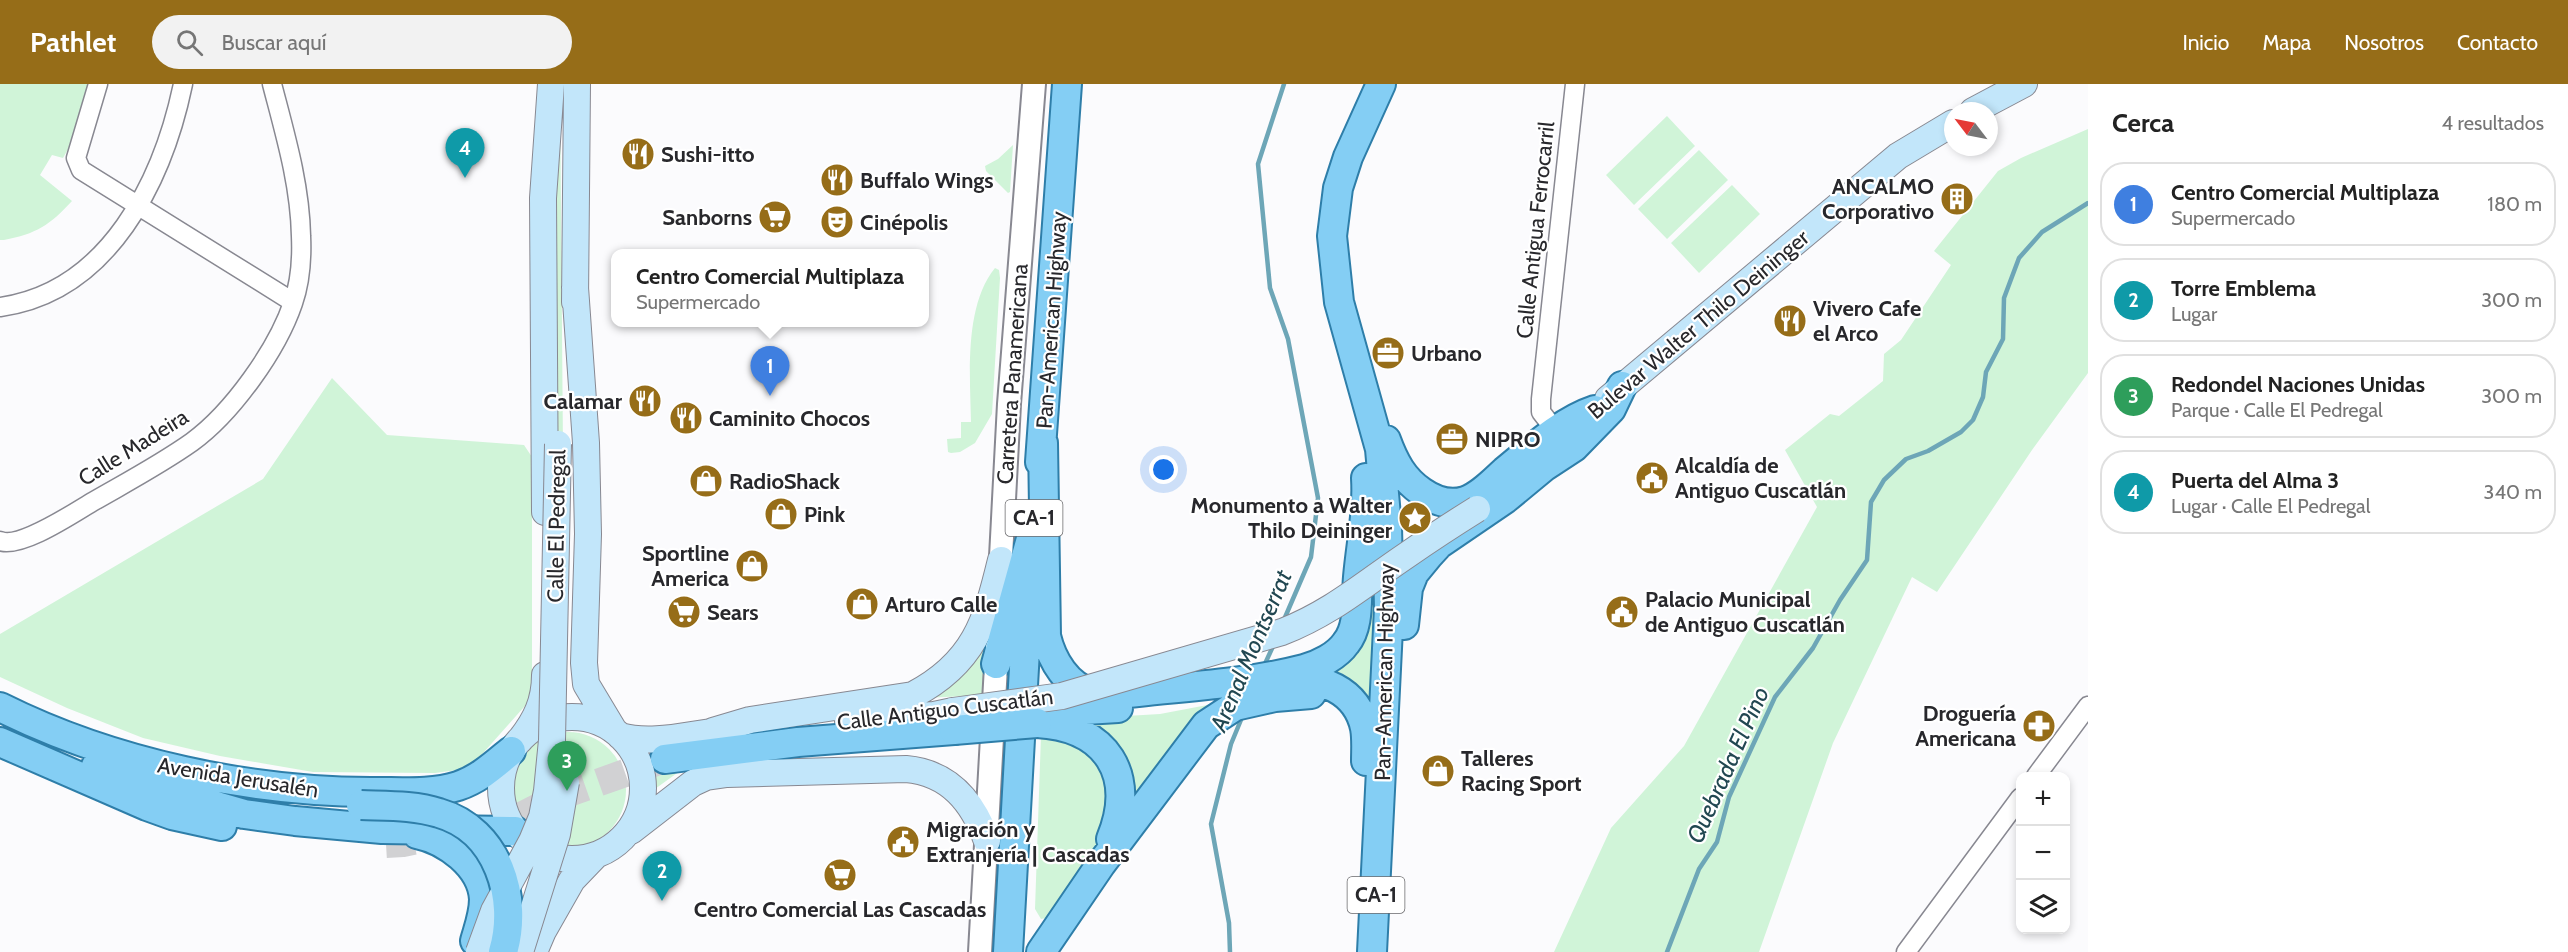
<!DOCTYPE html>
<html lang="es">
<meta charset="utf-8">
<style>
:root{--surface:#fff;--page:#f2f2f2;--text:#222;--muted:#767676;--line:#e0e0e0;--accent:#966d18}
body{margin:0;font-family:Cabin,sans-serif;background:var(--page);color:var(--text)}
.controls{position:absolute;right:18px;bottom:18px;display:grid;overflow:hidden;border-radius:12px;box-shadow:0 3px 9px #0003}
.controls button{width:54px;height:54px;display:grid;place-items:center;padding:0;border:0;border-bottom:2px solid var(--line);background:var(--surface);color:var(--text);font:30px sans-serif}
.compass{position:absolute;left:1944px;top:18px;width:54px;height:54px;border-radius:50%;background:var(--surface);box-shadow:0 3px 9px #0003;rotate:302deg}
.you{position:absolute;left:1164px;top:386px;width:21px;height:21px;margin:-15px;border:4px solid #fff;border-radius:50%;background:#1a73e8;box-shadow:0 0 0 9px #1a73e833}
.badge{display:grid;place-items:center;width:39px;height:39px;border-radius:50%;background:var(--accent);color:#fff;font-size:20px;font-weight:700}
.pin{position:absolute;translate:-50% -50px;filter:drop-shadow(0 2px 3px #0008)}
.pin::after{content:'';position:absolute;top:32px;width:21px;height:18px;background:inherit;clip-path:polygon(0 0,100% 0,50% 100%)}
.popup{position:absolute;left:611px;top:165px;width:318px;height:78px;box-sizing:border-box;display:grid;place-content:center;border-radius:12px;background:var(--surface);filter:drop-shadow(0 2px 4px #0005);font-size:20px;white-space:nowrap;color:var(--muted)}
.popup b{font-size:22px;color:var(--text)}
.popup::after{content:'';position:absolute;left:50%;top:100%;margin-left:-12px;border:12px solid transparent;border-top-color:var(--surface)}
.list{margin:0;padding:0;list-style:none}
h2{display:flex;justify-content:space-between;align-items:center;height:78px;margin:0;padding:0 24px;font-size:26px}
h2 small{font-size:20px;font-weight:400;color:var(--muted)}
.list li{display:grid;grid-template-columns:39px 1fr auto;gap:18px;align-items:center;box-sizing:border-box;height:84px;margin:0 12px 12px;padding:0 12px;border:2px solid var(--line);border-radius:24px}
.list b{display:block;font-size:22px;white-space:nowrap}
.list p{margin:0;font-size:20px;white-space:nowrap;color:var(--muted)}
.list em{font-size:20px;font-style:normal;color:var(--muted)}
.icon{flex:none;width:33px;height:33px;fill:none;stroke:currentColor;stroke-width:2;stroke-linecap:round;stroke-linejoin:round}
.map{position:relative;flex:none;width:2088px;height:868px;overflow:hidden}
header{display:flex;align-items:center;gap:36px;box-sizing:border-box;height:84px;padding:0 30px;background:var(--accent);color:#fff}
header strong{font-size:28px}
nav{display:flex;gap:33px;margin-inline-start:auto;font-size:21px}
.search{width:420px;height:54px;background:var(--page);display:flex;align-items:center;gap:15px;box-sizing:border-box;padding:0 21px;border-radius:33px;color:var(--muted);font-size:22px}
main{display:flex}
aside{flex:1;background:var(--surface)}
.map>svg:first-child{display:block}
.green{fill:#d0f4d8}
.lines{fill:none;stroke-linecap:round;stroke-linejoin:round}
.stream{stroke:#6da6b7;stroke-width:4.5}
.primary-tunnel{stroke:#d1d1d3;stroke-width:28;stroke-dasharray:28 14;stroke-linecap:butt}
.minor-casing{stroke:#888891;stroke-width:21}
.tertiary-casing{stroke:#888891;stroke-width:26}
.secondary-casing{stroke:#888891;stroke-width:28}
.primary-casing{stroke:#2e7ea9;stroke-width:32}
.minor{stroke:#fff;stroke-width:18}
.tertiary{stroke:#fff;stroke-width:22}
.secondary{stroke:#c2e6fa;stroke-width:26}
.primary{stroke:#84cef4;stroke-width:28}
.secondary-bridge-casing{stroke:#888891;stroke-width:28;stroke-linecap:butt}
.primary-bridge-casing{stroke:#2e7ea9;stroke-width:32;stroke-linecap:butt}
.secondary-bridge{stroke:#c2e6fa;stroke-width:26}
.primary-bridge{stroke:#84cef4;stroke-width:28}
.labels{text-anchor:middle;stroke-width:4.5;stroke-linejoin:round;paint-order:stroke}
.shield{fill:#fff;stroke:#68686b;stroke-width:1.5}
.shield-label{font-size:21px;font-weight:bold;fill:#28282c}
.poi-label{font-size:22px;font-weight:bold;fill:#28282c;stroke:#fff;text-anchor:start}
.street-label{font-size:22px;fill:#28282c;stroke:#fff}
.water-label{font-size:24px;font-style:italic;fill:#214751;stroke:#fff}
</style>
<header>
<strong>Pathlet</strong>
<div class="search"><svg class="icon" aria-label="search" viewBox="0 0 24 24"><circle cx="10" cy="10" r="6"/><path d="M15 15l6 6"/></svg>Buscar aquí</div>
<nav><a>Inicio</a><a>Mapa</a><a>Nosotros</a><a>Contacto</a></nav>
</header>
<main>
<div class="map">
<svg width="2088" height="868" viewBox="0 0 2088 868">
<rect width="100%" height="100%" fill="#fbfbfd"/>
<!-- green -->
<path class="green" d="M0,0h90c-6,25 -13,52 -27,74l-11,-3 -12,20 32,26c-22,24 -36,33 -68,39h-4z
M551,0h9l5,611 -12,1z
M1667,32l28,30 -61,59 -28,-30z
M2088,45v244l-56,77 -95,142 -25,-15 -79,166 -74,209h-205l57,-124 73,-82 133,-239 -32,-57 45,-36 9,2 44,-35 1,-27 17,-14 50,-75 -17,-14 64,-80 23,-13z
M1013,61l-3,47 -2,1 -22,-22 -1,-5 13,-7z
M1699,66l29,30 -61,59 -29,-30z
M1732,101l28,29 -61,59 -28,-30z
M995,184l4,2 1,8 -8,136 -17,29 -15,9 -9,1 -3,-1 -1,-13 14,-1v-16h10c-1,-47 -7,-116 24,-154z
M332,294l55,57 137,10 8,12v241l-56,63 -19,9 -22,3 -122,-1 -93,-16 -77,-18 -76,-30 -67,-31v-43l263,-155z
M1381,465l-12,155 -48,-37z
M990,556l-3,55 -63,3 32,-24z
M1218,619l-88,114 -4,-28 -68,-69 102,-6z
M510 706a58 58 0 1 1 116 0a58 58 0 1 1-116 0Z
M1058,650l49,32 3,62 -59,89 -10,2 -6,-10 6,-174z
M680,687l-39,28 -2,-19z"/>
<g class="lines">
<!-- stream -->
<path class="stream" d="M1283,538l28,-65 7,-59 -30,-159 -18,-51 -12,-124 26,-80
M1264,582l10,-22
M1230,868l-1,-29 -18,-99 20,-80 12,-29
M1667,868l32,-83 18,-27 12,-45 46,-100 38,-49 27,-48 27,-40 4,-58 13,-22 22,-21 22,-8 33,-19 12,-12 10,-23 3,-25 17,-33 1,-41 15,-40 23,-26 46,-29"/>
<!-- primary-tunnel -->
<path class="primary-tunnel" d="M483,746l15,-2 62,-32 105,-37
M386,760l17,-1 34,-7"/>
<!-- minor casing -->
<g class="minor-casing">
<path id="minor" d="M98,0l-22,74 5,12 212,132
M0,223c109,-15 163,-127 183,-223
M1562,355l-21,-27v-13l34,-315
M0,457c21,8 75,-29 94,-40 33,-19 67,-37 98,-59 40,-29 85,-92 101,-139 7,-20 9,-45 8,-67 -1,-52 -16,-102 -29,-152
M2036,692l52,-70
M1906,868l114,-154"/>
</g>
<!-- tertiary casing -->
<g class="tertiary-casing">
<path id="tertiary" d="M1000,492l9,-172 25,-320
M980,868l17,-304"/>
</g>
<!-- secondary casing -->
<g class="secondary-casing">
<path id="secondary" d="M1973,27l51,-27
M575,203l11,156 2,91 -4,129 2,21 27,45
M575,218l2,-218
M1608,315l290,-243 55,-33
M545,428l-2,-314 8,-114
M501 704a71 71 0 1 1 142 0a71 71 0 1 1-142 0Z
M848,637l86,-6 19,-4
M713,647l37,-11 163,-25c61,-32 73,-73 88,-135
M620,652c35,10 75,-4 110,-6
M520,656c16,-20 25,-39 25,-65
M631,747l62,-48 13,-6 21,-3 179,-5c44,4 67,33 81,72
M534,868l9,-21 29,-51 24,-25"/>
</g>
<!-- primary casing -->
<g class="primary-casing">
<path id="primary" d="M1386,356c8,22 17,39 36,52 13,9 27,14 43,9 15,-5 28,-19 40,-30 27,-22 57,-50 90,-61
M1043,359l3,193c6,25 21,50 47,58 12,4 32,-1 45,-2 55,-6 112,-9 166,-23 15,-4 33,-13 42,-26 14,-17 10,-45 12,-66 3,-34 10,-65 8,-99
M1040,378l27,-378
M1404,541l4,-37 6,-15 14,-17 11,-12 66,-45 40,-33 29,-19 37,-38 11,-23
M996,580l36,-129
M1285,597c35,-6 72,9 80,47 2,11 1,22 1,33
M0,623c112,56 252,86 377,85 27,0 56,2 81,-6 21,-7 36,-21 53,-35
M1036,629l82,-5
M1037,639c70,4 100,52 74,116
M0,658l147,64 25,9 50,11
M665,675l133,-17 156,-12
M96,682l99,34 49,14 51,7 87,8 133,2
M417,750c29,6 65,32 67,65 0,15 -5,28 -9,42
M1008,868l20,-355
M1041,868l60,-88 105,-139 29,-19 40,-9 36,-3
M1372,868l17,-344 -2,-81 -7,-78 -41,-147 -7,-66 6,-48 10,-31 33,-73"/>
</g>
<!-- minor -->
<use href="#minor" class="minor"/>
<!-- tertiary -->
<use href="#tertiary" class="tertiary"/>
<!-- secondary -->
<use href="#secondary" class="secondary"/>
<!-- primary -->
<use href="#primary" class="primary"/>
<!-- secondary-bridge casing -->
<g class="secondary-bridge-casing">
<path id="secondary-bridge" d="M953,627l109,-15 220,-64c49,-19 82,-48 125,-77 23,-16 46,-31 70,-46
M479,868l15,-41 38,-70 10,-24 5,-26 5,-51 6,-296
M520,868l37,-118 9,-52"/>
</g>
<!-- primary-bridge casing -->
<g class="primary-bridge-casing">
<path id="primary-bridge" d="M954,646l83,-7
M361,721c26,1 53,0 78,8 59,17 80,85 64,139"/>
</g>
<!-- secondary-bridge -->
<use href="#secondary-bridge" class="secondary-bridge"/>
<!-- primary-bridge -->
<use href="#primary-bridge" class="primary-bridge"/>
</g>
<!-- icons -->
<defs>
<g id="restaurant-disc" transform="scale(1.725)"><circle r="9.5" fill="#966d18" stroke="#fff"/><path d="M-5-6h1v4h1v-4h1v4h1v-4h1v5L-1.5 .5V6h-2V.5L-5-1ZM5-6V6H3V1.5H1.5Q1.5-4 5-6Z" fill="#fff"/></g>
<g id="building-disc" transform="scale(1.725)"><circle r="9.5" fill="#966d18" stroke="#fff"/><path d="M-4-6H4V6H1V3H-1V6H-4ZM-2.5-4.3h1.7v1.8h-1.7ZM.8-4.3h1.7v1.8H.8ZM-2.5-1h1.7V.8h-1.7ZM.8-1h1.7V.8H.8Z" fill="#fff"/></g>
<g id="supermarket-disc" transform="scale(1.725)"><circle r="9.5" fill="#966d18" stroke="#fff"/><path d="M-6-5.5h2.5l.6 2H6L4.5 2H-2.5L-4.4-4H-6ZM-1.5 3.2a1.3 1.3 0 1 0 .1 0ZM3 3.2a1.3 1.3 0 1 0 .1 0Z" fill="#fff"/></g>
<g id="theatre-disc" transform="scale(1.725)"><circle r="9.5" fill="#966d18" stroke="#fff"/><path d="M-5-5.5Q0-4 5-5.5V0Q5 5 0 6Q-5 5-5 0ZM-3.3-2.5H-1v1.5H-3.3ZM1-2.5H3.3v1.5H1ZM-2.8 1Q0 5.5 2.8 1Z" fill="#fff"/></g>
<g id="office-disc" transform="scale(1.725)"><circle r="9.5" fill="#966d18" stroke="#fff"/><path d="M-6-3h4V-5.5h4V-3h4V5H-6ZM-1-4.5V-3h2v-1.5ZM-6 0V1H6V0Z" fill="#fff"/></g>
<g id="civic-disc" transform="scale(1.725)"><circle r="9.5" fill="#966d18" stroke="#fff"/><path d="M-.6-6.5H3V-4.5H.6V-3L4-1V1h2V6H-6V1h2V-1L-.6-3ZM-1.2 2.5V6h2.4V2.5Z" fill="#fff"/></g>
<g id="shop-disc" transform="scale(1.725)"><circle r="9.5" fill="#966d18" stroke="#fff"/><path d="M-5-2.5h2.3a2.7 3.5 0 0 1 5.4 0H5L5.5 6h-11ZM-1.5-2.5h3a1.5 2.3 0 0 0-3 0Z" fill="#fff"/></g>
<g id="sight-disc" transform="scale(1.725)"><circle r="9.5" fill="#966d18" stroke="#fff"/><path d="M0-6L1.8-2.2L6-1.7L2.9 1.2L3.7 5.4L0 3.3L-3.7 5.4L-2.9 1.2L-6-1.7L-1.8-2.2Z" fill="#fff"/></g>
<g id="pharmacy-disc" transform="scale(1.725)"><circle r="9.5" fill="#966d18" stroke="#fff"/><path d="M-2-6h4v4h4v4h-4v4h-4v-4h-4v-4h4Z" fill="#fff"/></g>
</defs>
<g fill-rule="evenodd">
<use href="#restaurant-disc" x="638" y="70"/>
<use href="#restaurant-disc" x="837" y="96"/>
<use href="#building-disc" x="1957" y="115"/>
<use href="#supermarket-disc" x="775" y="133"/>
<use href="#theatre-disc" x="837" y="138"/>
<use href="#restaurant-disc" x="1790" y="237"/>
<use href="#office-disc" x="1388" y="269"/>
<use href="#restaurant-disc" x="645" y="317"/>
<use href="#restaurant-disc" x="686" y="334"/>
<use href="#office-disc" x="1452" y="355"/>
<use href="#civic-disc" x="1652" y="394"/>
<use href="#shop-disc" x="706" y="397"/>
<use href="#shop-disc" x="781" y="430"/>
<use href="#sight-disc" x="1415" y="434"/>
<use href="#shop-disc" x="752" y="482"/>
<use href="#shop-disc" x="862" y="520"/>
<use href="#supermarket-disc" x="684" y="528"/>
<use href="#civic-disc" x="1622" y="528"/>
<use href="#pharmacy-disc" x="2039" y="642"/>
<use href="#shop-disc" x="1438" y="687"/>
<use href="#civic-disc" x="903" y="758"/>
<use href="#supermarket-disc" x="840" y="791"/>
</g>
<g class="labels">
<!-- shield labels -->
<g class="shield">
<rect x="1005.5" y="416" width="57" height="36" rx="4.5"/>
<rect x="1347.5" y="793" width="57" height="36" rx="4.5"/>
</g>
<g class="shield-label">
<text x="1034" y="441">CA-1</text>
<text x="1376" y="818">CA-1</text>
</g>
<!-- poi labels -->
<g class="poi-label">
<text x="661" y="78">Sushi-itto</text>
<text x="860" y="104">Buffalo Wings</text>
<text x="1934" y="110" text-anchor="end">ANCALMO<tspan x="1934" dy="25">Corporativo</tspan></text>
<text x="752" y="141" text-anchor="end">Sanborns</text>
<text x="860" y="146">Cinépolis</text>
<text x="1813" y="232">Vivero Cafe<tspan x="1813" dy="25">el Arco</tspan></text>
<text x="1411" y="277">Urbano</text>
<text x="622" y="325" text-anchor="end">Calamar</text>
<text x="709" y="342">Caminito Chocos</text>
<text x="1475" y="363">NIPRO</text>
<text x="1675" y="389">Alcaldía de<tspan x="1675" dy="25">Antiguo Cuscatlán</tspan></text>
<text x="729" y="405">RadioShack</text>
<text x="1392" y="429" text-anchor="end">Monumento a Walter<tspan x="1392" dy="25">Thilo Deininger</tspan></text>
<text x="804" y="438">Pink</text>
<text x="729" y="477" text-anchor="end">Sportline<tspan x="729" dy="25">America</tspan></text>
<text x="1645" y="523">Palacio Municipal<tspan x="1645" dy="25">de Antiguo Cuscatlán</tspan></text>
<text x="885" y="528">Arturo Calle</text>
<text x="707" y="536">Sears</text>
<text x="2016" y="637" text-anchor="end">Droguería<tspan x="2016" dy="25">Americana</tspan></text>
<text x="1461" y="682">Talleres<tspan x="1461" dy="25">Racing Sport</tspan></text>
<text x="926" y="753">Migración y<tspan x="926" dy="25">Extranjería | Cascadas</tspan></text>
<text x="840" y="833" text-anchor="middle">Centro Comercial Las Cascadas</text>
</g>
<!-- street labels -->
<g class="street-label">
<text transform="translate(1535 146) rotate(-84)" y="8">Calle Antigua Ferrocarril</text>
<text transform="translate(1051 236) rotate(-86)" y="8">Pan-American Highway</text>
<text transform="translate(1698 240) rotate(-40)" y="8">Bulevar Walter Thilo Deininger</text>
<text transform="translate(1012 290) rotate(-86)" y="8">Carretera Panamericana</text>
<text transform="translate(133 363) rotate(-32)" y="8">Calle Madeira</text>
<text transform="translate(556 442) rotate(-89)" y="8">Calle El Pedregal</text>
<text transform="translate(1384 588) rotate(-89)" y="8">Pan-American Highway</text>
<text transform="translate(945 625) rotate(-7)" y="8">Calle Antiguo Cuscatlán</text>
<text transform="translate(238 693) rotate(9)" y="8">Avenida Jerusalén</text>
</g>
<!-- water labels -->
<g class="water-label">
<text transform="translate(1251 567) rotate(-67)" y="8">Arenal Montserrat</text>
<text transform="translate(1728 681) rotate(-66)" y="8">Quebrada El Pino</text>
</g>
</g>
</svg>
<div class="controls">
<button>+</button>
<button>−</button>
<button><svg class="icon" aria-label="layers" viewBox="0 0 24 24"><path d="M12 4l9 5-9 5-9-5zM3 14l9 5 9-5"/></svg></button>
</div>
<svg class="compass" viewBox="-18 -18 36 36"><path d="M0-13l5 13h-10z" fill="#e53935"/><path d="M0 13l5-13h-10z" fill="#767676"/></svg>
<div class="you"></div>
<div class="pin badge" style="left:770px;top:312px;background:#3f7fe0">1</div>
<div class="popup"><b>Centro Comercial Multiplaza</b>Supermercado</div>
<div class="pin badge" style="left:662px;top:817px;background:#0f9aa8">2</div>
<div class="pin badge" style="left:567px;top:707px;background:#2e9e5b">3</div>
<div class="pin badge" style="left:465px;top:94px;background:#0f9aa8">4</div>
</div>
<aside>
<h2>Cerca<small>4 resultados</small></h2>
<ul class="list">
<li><span class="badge" style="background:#3f7fe0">1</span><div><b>Centro Comercial Multiplaza</b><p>Supermercado</p></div><em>180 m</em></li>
<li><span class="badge" style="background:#0f9aa8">2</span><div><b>Torre Emblema</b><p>Lugar</p></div><em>300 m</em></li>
<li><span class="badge" style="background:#2e9e5b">3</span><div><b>Redondel Naciones Unidas</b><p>Parque · Calle El Pedregal</p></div><em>300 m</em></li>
<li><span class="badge" style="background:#0f9aa8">4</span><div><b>Puerta del Alma 3</b><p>Lugar · Calle El Pedregal</p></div><em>340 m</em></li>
</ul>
</aside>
</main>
